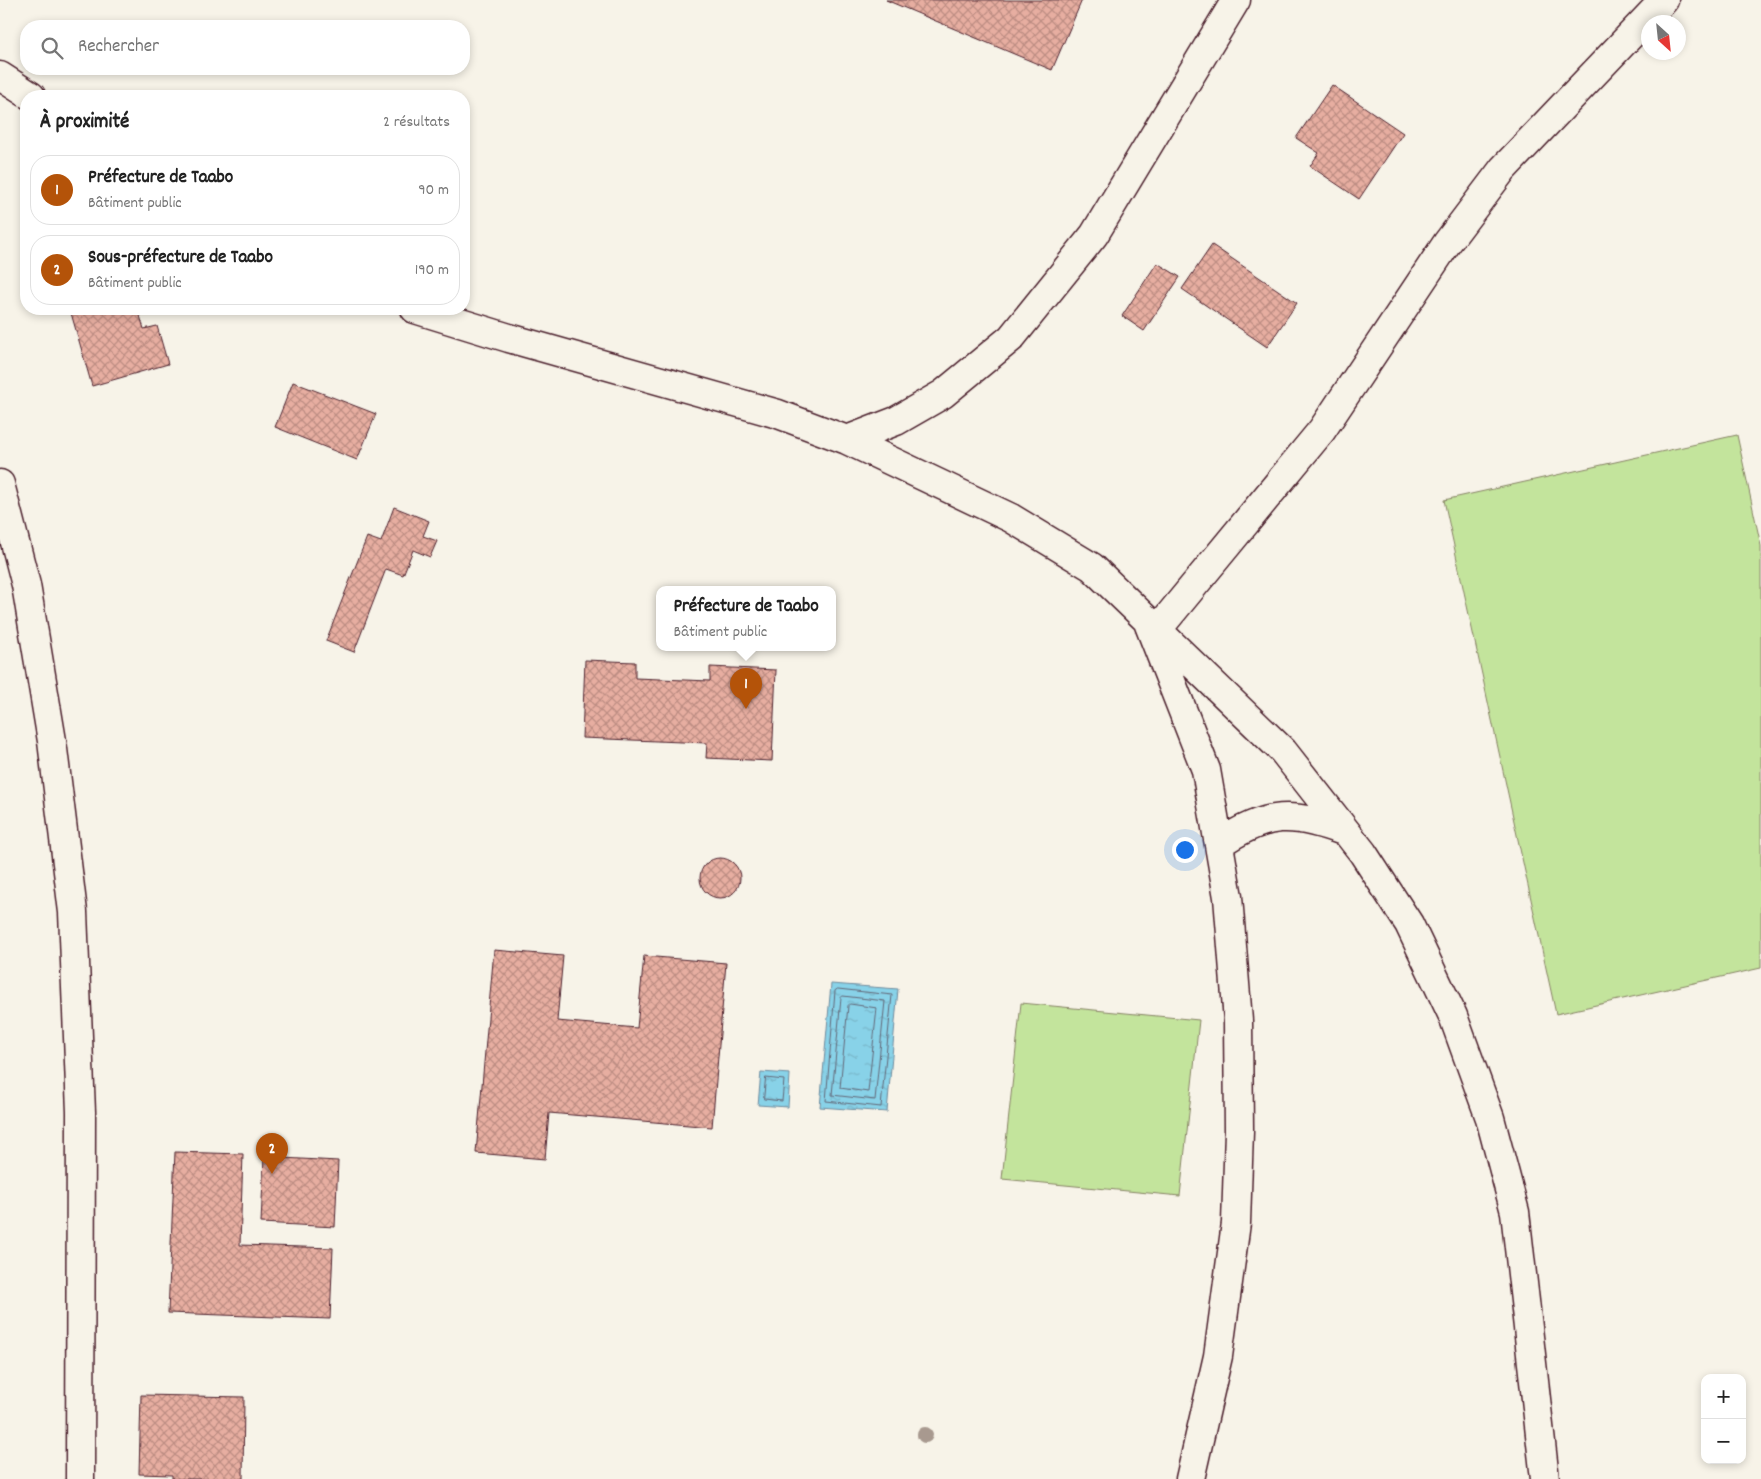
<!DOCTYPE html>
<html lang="fr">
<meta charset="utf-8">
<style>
:root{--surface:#fff;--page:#f6f6f6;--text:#222;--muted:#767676;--line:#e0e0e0;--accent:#b45309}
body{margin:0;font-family:Dekko,sans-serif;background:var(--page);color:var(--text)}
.controls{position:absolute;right:15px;bottom:15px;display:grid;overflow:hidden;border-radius:10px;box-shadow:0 2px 8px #0003}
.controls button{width:45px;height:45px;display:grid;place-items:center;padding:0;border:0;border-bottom:1px solid var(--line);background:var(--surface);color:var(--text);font:25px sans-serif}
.compass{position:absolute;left:1641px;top:15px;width:45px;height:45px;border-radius:50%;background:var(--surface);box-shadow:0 2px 8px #0003;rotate:153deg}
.you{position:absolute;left:1184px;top:849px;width:18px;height:18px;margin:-12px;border:4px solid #fff;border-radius:50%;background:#1a73e8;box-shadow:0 0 0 8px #1a73e833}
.badge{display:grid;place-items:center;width:32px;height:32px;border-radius:50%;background:var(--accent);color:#fff;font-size:16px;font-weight:700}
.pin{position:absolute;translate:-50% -41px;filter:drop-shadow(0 1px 2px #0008)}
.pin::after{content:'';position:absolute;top:26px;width:18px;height:15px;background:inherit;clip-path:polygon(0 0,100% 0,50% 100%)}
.popup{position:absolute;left:656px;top:586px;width:180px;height:65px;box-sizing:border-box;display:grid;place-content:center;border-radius:10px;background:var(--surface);filter:drop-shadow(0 1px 4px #0005);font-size:16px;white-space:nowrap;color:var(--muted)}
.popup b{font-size:19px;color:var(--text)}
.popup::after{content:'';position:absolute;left:50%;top:100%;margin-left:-10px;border:10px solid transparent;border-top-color:var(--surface)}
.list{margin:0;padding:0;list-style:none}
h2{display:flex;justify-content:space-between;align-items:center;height:65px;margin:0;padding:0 20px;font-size:21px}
h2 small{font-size:16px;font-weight:400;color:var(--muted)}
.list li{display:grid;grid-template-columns:32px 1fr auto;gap:15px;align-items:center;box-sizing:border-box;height:70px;margin:0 10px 10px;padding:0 10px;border:1px solid var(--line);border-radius:20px}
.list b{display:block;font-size:19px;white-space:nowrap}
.list p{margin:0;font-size:16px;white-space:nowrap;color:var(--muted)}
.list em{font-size:16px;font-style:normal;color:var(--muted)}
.icon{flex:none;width:28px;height:28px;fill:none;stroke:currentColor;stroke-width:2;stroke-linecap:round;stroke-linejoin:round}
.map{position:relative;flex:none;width:1761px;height:1479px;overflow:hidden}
.search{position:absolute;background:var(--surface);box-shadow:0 2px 8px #0003;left:20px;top:20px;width:450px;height:55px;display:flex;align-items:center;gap:12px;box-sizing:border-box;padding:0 18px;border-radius:20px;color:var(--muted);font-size:19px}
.panel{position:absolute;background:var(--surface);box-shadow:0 2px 8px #0003;left:20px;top:90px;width:450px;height:225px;border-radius:20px}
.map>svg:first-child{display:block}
.pitch{fill:#c3e49c;stroke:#868264}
.water{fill:url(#water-ripples);stroke:#6f8a9c}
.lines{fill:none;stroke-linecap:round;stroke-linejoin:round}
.shore{stroke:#636777;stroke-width:1}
.building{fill:url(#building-cross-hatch);stroke:#4a1f2b}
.minor-casing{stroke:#4a1f2b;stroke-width:31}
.minor{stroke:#f7f3e8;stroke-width:28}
.tree{fill:#a8998f}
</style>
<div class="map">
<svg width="1761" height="1479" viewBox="0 0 1761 1479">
<defs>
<pattern id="water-ripples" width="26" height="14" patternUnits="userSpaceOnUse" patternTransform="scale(1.25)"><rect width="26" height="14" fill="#88d2e8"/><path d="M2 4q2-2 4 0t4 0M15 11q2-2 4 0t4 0" fill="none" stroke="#77b4c7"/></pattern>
<pattern id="building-cross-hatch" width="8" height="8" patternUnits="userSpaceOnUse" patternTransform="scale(1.25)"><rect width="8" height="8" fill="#e7aea1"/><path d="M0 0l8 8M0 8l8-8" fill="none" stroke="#bd8d83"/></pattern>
</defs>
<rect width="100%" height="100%" fill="#f7f3e8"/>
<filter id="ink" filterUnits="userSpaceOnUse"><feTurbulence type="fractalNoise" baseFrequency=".02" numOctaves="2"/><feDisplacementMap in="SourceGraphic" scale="10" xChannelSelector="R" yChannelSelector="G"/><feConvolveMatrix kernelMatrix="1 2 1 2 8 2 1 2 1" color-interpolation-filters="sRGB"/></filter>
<g filter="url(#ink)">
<!-- pitch -->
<path class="pitch" d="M1737,435l24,111v422l-205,46 -112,-514z
M1021,1003l178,17 -19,176 -178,-17z"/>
<!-- water -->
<path class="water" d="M831,984l67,5 -11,123 -67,-5z
M761,1072l29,2 -2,33 -30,-2z"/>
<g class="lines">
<!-- shore -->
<path class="shore" d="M838,989l54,6 -11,112 -55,-6 9,-110z
M843,996l42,5 -10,99 -43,-5 9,-97z
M850,1004l27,4 -9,84 -28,-4 8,-82z
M766,1078l18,2 -2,21 -18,-2z"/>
</g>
<!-- building -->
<path class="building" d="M886,0h196l-30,70z
M1332,85l71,48 -44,66 -49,-33 9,-13 -23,-15z
M1212,245l85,58 -30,44 -85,-58z
M1157,263l23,14 -36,54 -22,-15z
M86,309h52l6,20 13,-3 11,38 -76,22 -21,-73z
M293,382l83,32 -19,46 -82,-33z
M394,507l35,14 -6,15 14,5 -7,16 -17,-7 -10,25 -17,-6 -32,83 -28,-11 41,-104 14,5z
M585,660l50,2v16l75,3v-14l66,3 -4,91 -66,-3 1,-15 -125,-5z
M700 878a20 20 0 1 1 40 0a20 20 0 1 1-40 0Z
M494,950l69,6 -6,65 80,7 7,-72 82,7 -14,164 -163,-14 -4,46 -69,-6z
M175,1152l68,2 -3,91 93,3 -3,71 -162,-6z
M264,1157l74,4 -3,66 -74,-4z
M141,1395l103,2 -1,82h-71v-4l-33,-1z"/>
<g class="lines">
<!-- minor casing -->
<g class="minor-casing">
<path id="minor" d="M0,76l31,20
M415,309l94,29 269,76 69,26 164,78 81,49 191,184 80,102 46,71 44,92 37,102 25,94 30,267
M847,440l49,-19 47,-27 68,-56 83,-103 142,-235
M0,484l26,101 26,156 21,171 8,200 -1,367
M1149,625l57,145 22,127 10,124 1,110 -3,92 -18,133 -28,123
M1158,629l164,-199 125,-187 56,-74 161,-169
M1219,844c48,-33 74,-32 127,-12"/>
</g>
<!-- minor -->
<use href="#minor" class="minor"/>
</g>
<!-- trees -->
<circle class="tree" cx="925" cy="1435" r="8"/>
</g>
</svg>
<div class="controls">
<button>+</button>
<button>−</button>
</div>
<svg class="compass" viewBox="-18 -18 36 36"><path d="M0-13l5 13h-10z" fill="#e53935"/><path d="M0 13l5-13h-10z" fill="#767676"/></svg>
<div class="you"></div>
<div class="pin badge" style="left:746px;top:709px">1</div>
<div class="popup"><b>Préfecture de Taabo</b>Bâtiment public</div>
<div class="pin badge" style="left:272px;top:1174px">2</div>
<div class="search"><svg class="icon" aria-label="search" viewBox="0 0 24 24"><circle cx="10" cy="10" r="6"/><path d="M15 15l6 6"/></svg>Rechercher</div>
<section class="panel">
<h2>À proximité<small>2 résultats</small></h2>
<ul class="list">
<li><span class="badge">1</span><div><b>Préfecture de Taabo</b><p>Bâtiment public</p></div><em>90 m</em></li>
<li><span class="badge">2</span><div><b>Sous-préfecture de Taabo</b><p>Bâtiment public</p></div><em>190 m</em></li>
</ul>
</section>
</div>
